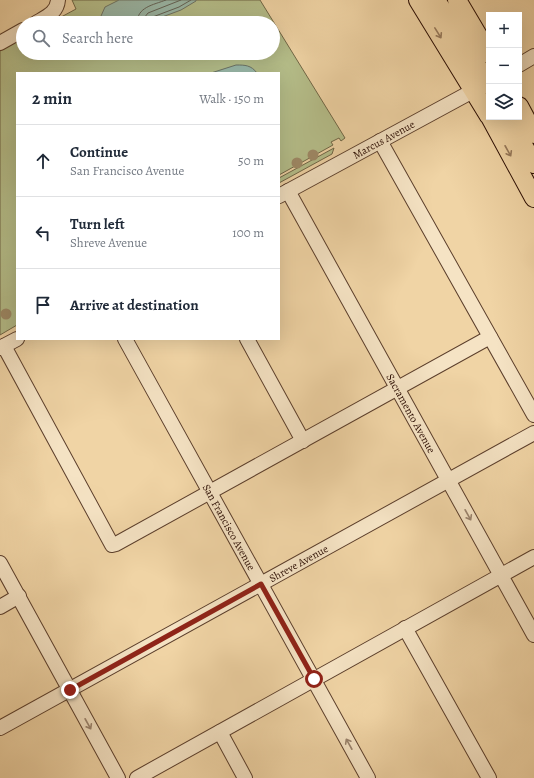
<!DOCTYPE html>
<meta charset="utf-8">
<style>
:root{--surface:#fff;--page:#f2f2f3;--text:#1f2937;--muted:#747a83;--line:#e0e1e3}
body{margin:0;font-family:Alegreya,serif;background:var(--page);color:var(--text)}
.controls{position:absolute;right:12px;top:12px;display:grid;overflow:hidden;border-radius:0px;box-shadow:0 4px 16px #0002}
.controls button{width:36px;height:36px;display:grid;place-items:center;padding:0;border:0;border-bottom:1px solid var(--line);background:var(--surface);color:var(--text);font:20px sans-serif}
.stop{position:absolute;width:12px;height:12px;margin:-9px;border:3px solid #8f2418;border-radius:50%;background:#fff}
.stop.end{background:#8f2418;border-color:#fff;box-shadow:0 1px 4px #0008}
.list{margin:0;padding:0;list-style:none}
h2{display:flex;justify-content:space-between;align-items:center;height:52px;margin:0;padding:0 16px;font-size:17px}
h2 small{font-size:13px;font-weight:400;color:var(--muted)}
.list li{display:grid;grid-template-columns:26px 1fr auto;gap:12px;align-items:center;box-sizing:border-box;height:72px;padding:0 16px;border-top:1px solid var(--line)}
.list b{display:block;font-size:15px;white-space:nowrap}
.list p{margin:0;font-size:13px;white-space:nowrap;color:var(--muted)}
.list em{font-size:13px;font-style:normal;color:var(--muted)}
.icon{flex:none;width:22px;height:22px;fill:none;stroke:currentColor;stroke-width:2;stroke-linecap:round;stroke-linejoin:round}
.map{position:relative;flex:none;width:534px;height:778px;overflow:hidden}
.search{position:absolute;background:var(--surface);box-shadow:0 4px 16px #0002;left:16px;top:16px;width:264px;height:44px;display:flex;align-items:center;gap:10px;box-sizing:border-box;padding:0 14px;border-radius:22px;color:var(--muted);font-size:15px}
.panel{position:absolute;background:var(--surface);box-shadow:0 4px 16px #0002;left:16px;top:72px;width:264px;height:268px;border-radius:0px}
.map>svg:first-child{display:block}
.green{fill:#b5be8a;stroke:#706646}
.water{fill:#9ab8a8;stroke:#6e7466}
.lines{fill:none;stroke-linecap:round;stroke-linejoin:round}
.shore{stroke:#626256;stroke-width:1}
.minor-casing{stroke:#5c3f2c;stroke-width:16}
.major-casing{stroke:#2b0d03;stroke-width:20}
.minor{stroke:#f5e3c4;stroke-width:14}
.major{stroke:#f0d4a5;stroke-width:18}
.tree{fill:#9e8966}
.oneway{stroke:#977a5c}
.oneway2{stroke:#9a836d}
.route{stroke:#8f2418;stroke-width:5}
.labels{text-anchor:middle;stroke-width:3;stroke-linejoin:round;paint-order:stroke}
.street-label{font-size:11px;fill:#2b0d03;stroke:#f5e3c4}
</style>
<div class="map">
<svg width="534" height="778" viewBox="0 0 534 778">
<rect width="100%" height="100%" fill="#f0d4a5"/>
<filter id="stains"><feTurbulence type="fractalNoise" baseFrequency=".005" numOctaves="4"/><feColorMatrix values="0 0 0 0 .2 0 0 0 0 .09 0 0 0 0 .02 0 0 0 .5 -.17"/></filter>
<radialGradient id="worn" r=".72"><stop offset=".6" stop-color="#630" stop-opacity="0"/><stop offset="1" stop-color="#630" stop-opacity=".3"/></radialGradient>
<!-- green -->
<path class="green" d="M72,0h188l85,138 -4,3 -2,-3 -8,4 2,3 -54,30v-102h-262v252l-17,10v-284l23,-13v15h250v-30h-223l26,-14z
M334,148l-2,6 -53,29v-5z"/>
<!-- water -->
<path class="water" d="M119,0h77v1l-15,9 -35,13h-43l-2,-7 4,-9z
M236,65c9,0 15,0 21,8h-46z"/>
<g class="lines">
<!-- shore -->
<path class="shore" d="M137,23c0,-16 16,-18 29,-23
M143,23l1,-5 4,-5 33,-13
M148,23l2,-5 29,-11 12,-7"/>
<!-- minor casing -->
<g class="minor-casing">
<g id="minor">
<path d="M36,23c10,-6 21,-10 22,-23"/>
<path d="M0,43l23,-13"/>
<path d="M519,65l15,-9"/>
<path d="M380,141l154,274"/>
<path id="s1" d="M288,191l246,444"/>
<path id="s2" d="M279,196l203,-110"/>
<path id="s3" d="M125,339l243,439"/>
<path d="M247,339l56,102"/>
<path d="M4,346l108,199 4,-1 374,-207"/>
<path d="M0,348l17,-9"/>
<path d="M0,563l118,215"/>
<path d="M0,607l19,-11"/>
<path d="M405,628l84,150"/>
<path id="s4" d="M0,728l534,-295"/>
<path d="M220,732l25,46"/>
<path d="M137,778l397,-221"/>
</g>
</g>
<!-- major casing -->
<g class="major-casing">
<path id="major" d="M418,0l71,116
M436,0l53,85
M457,0l32,54
M519,106l15,28
M490,117l44,81
M507,117l27,47"/>
</g>
<!-- minor -->
<use href="#minor" class="minor"/>
<!-- major -->
<use href="#major" class="major"/>
</g>
<!-- trees -->
<g class="tree">
<circle cx="313" cy="155" r="5.5"/>
<circle cx="297" cy="163" r="5.5"/>
<circle cx="6" cy="314" r="5.5"/>
</g>
<!-- one-way arrows -->
<defs><path id="oneway-shaft" d="M-6 0H5M1.5-3L5.5 0L1.5 3" fill="none" stroke-width="1.6" stroke-linecap="round" stroke-linejoin="round"/></defs>
<g class="oneway">
<use href="#oneway-shaft" transform="translate(438 33) rotate(58)"/>
<use href="#oneway-shaft" transform="translate(508 151) rotate(61)"/>
</g>
<g class="oneway2">
<use href="#oneway-shaft" transform="translate(468 515) rotate(61)"/>
<use href="#oneway-shaft" transform="translate(88 724) rotate(61)"/>
<use href="#oneway-shaft" transform="translate(349 744) rotate(-119)"/>
</g>
<g class="lines">
<!-- route -->
<path class="route" d="M70,690l191,-106 53,95"/>
</g>
<g class="labels">
<!-- street labels -->
<g class="street-label">
<text dy="4" stroke="none"><textPath href="#s2" startOffset="119">Marcus Avenue</textPath></text>
<text dy="4" stroke="none"><textPath href="#s1" startOffset="254">Sacramento Avenue</textPath></text>
<text dy="4" stroke="none"><textPath href="#s3" startOffset="215">San Francisco Avenue</textPath></text>
<text dy="4" stroke="none"><textPath href="#s4" startOffset="341">Shreve Avenue</textPath></text>
</g>
</g>
<rect width="100%" height="100%" filter="url(#stains)"/>
<rect width="100%" height="100%" fill="url(#worn)"/>
</svg>
<div class="controls">
<button>+</button>
<button>−</button>
<button><svg class="icon" aria-label="layers" viewBox="0 0 24 24"><path d="M12 4l9 5-9 5-9-5zM3 14l9 5 9-5"/></svg></button>
</div>
<div class="stop" style="left:314px;top:679px"></div>
<div class="stop end" style="left:70px;top:690px"></div>
<div class="search"><svg class="icon" aria-label="search" viewBox="0 0 24 24"><circle cx="10" cy="10" r="6"/><path d="M15 15l6 6"/></svg>Search here</div>
<section class="panel">
<h2>2 min<small>Walk · 150 m</small></h2>
<ul class="list">
<li><svg class="icon" aria-label="ahead" viewBox="0 0 24 24"><path d="M12 20V5M6 11l6-6 6 6"/></svg><div><b>Continue</b><p>San Francisco Avenue</p></div><em>50 m</em></li>
<li><svg class="icon" aria-label="left" viewBox="0 0 24 24"><path d="M17 20v-9H6M10 6l-5 5 5 5"/></svg><div><b>Turn left</b><p>Shreve Avenue</p></div><em>100 m</em></li>
<li><svg class="icon" aria-label="arrive" viewBox="0 0 24 24"><path d="M6 21V4h12l-3 4 3 4H6"/></svg><div><b>Arrive at destination</b></div></li>
</ul>
</section>
</div>
